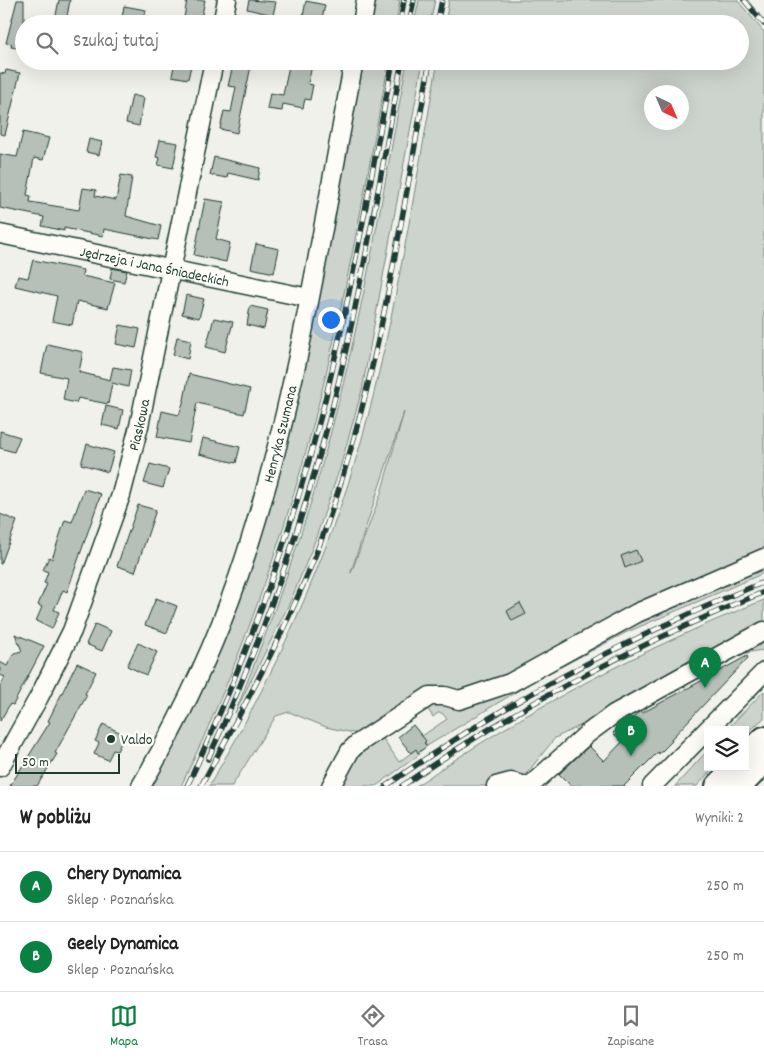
<!DOCTYPE html>
<html lang="pl">
<meta charset="utf-8">
<style>
:root{--surface:#fff;--page:#f6f6f6;--text:#222;--muted:#767676;--line:#e0e0e0;--accent:#0b8043}
body{margin:0;font-family:Dekko,sans-serif;background:var(--page);color:var(--text)}
.controls{position:absolute;right:15px;bottom:15px;display:grid;overflow:hidden;border-radius:0px;box-shadow:0 5px 20px #0002}
.controls button{width:45px;height:45px;display:grid;place-items:center;padding:0;border:0;border-bottom:1px solid var(--line);background:var(--surface);color:var(--text);font:25px sans-serif}
.compass{position:absolute;left:644px;top:85px;width:45px;height:45px;border-radius:50%;background:var(--surface);box-shadow:0 5px 20px #0002;rotate:136deg}
.scale{position:absolute;left:15px;bottom:12px;width:105px;box-sizing:border-box;padding-left:5px;border:2px solid #1f3d34;border-top:0;font-size:14px;line-height:18px;white-space:nowrap;color:#1f3d34;-webkit-text-stroke:4px #fdfcf7;paint-order:stroke}
.you{position:absolute;left:330px;top:319px;width:18px;height:18px;margin:-12px;border:4px solid #fff;border-radius:50%;background:#1a73e8;box-shadow:0 0 0 8px #1a73e833}
.badge{display:grid;place-items:center;width:32px;height:32px;border-radius:50%;background:var(--accent);color:#fff;font-size:16px;font-weight:700}
.pin{position:absolute;translate:-50% -41px;filter:drop-shadow(0 1px 2px #0008)}
.pin::after{content:'';position:absolute;top:26px;width:18px;height:15px;background:inherit;clip-path:polygon(0 0,100% 0,50% 100%)}
.list{margin:0;padding:0;list-style:none}
h2{display:flex;justify-content:space-between;align-items:center;height:65px;margin:0;padding:0 20px;font-size:21px}
h2 small{font-size:16px;font-weight:400;color:var(--muted)}
.list li{display:grid;grid-template-columns:32px 1fr auto;gap:15px;align-items:center;box-sizing:border-box;height:70px;padding:0 20px;border-top:1px solid var(--line)}
.list b{display:block;font-size:19px;white-space:nowrap}
.list p{margin:0;font-size:16px;white-space:nowrap;color:var(--muted)}
.list em{font-size:16px;font-style:normal;color:var(--muted)}
.icon{flex:none;width:28px;height:28px;fill:none;stroke:currentColor;stroke-width:2;stroke-linecap:round;stroke-linejoin:round}
.map{position:relative;flex:none;width:764px;height:786px;overflow:hidden}
.search{position:absolute;background:var(--surface);box-shadow:0 5px 20px #0002;left:15px;right:15px;top:15px;height:55px;display:flex;align-items:center;gap:12px;box-sizing:border-box;padding:0 18px;border-radius:28px;color:var(--muted);font-size:19px}
.sheet{height:205px;background:var(--surface)}
nav{display:flex;justify-content:space-around;align-items:center;box-sizing:border-box;height:70px;border-top:1px solid var(--line);background:var(--surface);font-size:14px;color:var(--muted)}
nav a{display:grid;justify-items:center;gap:2px}
nav .on{color:var(--accent)}
.map>svg:first-child{display:block}
.green{fill:#cdd3cd;stroke:#768880;fill-rule:evenodd}
.building{fill:#b6bfb8;stroke:#1f3d34}
.lines{fill:none;stroke-linecap:round;stroke-linejoin:round}
.minor-casing{stroke:#1f3d34;stroke-width:21}
.major-casing{stroke:#1f3d34;stroke-width:26}
.minor{stroke:#fdfcf7;stroke-width:18}
.major{stroke:#fdfcf7;stroke-width:22}
.rail-casing{stroke:#1f3d34;stroke-width:5.5}
.rail{stroke:#fdfcf7;stroke-width:4;stroke-dasharray:11;stroke-linecap:butt}
.poi-dot{fill:#1f3d34;stroke:#fdfcf7;stroke-width:2}
.labels{text-anchor:middle;stroke-width:5;stroke-linejoin:round;paint-order:stroke}
.street-label{font-size:15px;fill:#1f3d34;stroke:#fdfcf7}
.poi-label{font-size:15px;fill:#1f3d34;stroke:#fdfcf7;text-anchor:start}
</style>
<div class="map">
<svg width="764" height="786" viewBox="0 0 764 786">
<rect width="100%" height="100%" fill="#f0f1eb"/>
<filter id="ink" filterUnits="userSpaceOnUse"><feTurbulence type="fractalNoise" baseFrequency=".02" numOctaves="2"/><feDisplacementMap in="SourceGraphic" scale="10" xChannelSelector="R" yChannelSelector="G"/><feConvolveMatrix kernelMatrix="1 2 1 2 8 2 1 2 1" color-interpolation-filters="sRGB"/></filter>
<g filter="url(#ink)">
<!-- green -->
<path class="green" d="M372,0h28l-4,24h-28z
M419,0h16l-5,24h-16z
M449,0h288l27,32v541l-139,60 -91,48 -107,65 -5,-10 25,-17 -5,-6h-4l-5,4 -8,-12 -45,29 19,28 17,-13 4,5 -44,32h-54l36,-52 -32,-7 -37,-15 -13,4 -44,70h-23c64,-108 117,-223 152,-344 35,-124 53,-254 77,-381h302v-37h-295zM652,92h30v30h-30zM404,412l-23,81 -30,80v-1z
M361,61h28c-23,121 -44,242 -75,361 -33,125 -77,248 -133,364h-33l83,-171z
M407,61h16l-61,329 -22,78 -27,78 -22,54 -56,113c37,-93 72,-188 97,-285 32,-121 53,-244 75,-367z
M764,600v53l-3,-3 -62,13 -75,41 -69,34 -31,39 -36,9h-72c108,-75 225,-137 348,-186z
M764,691v27l-19,17v-5h-19z
M708,750v17h6l-17,19h-22z"/>
<!-- building -->
<path class="building" d="M17,0h7v49l-13,-2 1,-3 -6,-1z
M59,0h11l-4,22 -11,-2z
M187,0h18l-5,24h-17z
M249,0l27,2 -3,13 -26,-6z
M306,1l19,4 -4,19 -19,-3z
M124,6l22,4 -3,14h-22z
M175,61h17l-4,18 -16,-3z
M234,61h18l-15,72 -17,-4 4,-18 7,1 5,-25 -8,-1z
M290,61h23l-5,23 5,1 -3,15 -5,-1 -2,9 -20,-4 -1,7 -15,-2 3,-16 13,2z
M6,70l14,3 -15,62 -5,-1v-61l5,1z
M132,95l12,3 -5,28 -13,-3z
M23,132l26,6 -6,22 -9,-2 -7,37 4,1 -1,6 49,8 4,-22 13,2 -1,6 21,4 5,-25 11,2 -6,39 35,10 -3,14 -54,-11 -1,7 -39,-8v3l-22,-5 2,-9 -44,-9v-54l17,3z
M89,139l13,3 -3,13 -13,-3z
M160,140l18,3 -5,25 -15,-3 2,-7 -4,-1z
M214,157l46,11 -2,12 -30,-7 -1,5 -17,-3z
M205,199l19,3 -8,37 14,4 -4,19 -32,-7z
M256,244l23,5 -5,24 -23,-5z
M33,260l50,10 -1,6 33,7 -7,25 -31,-7 -5,24 -20,-4 5,-25 -42,-10 3,-10 10,2z
M112,268l15,3 -3,11 -14,-3z
M186,295l18,4 -5,19 -17,-4z
M250,306l18,4 -4,19 -17,-4z
M214,318l19,4 -8,30 -19,-5z
M120,325l20,4 -4,19 -20,-4z
M177,337l14,3 -3,19 -15,-4z
M47,344l36,8 -4,20 31,8 3,-13 18,3 -3,17 -16,-4 -4,21 -30,-6 -2,5 -13,-3 4,-22 -26,-5z
M189,374l61,15 -6,25 -47,-11 -8,40 -32,-6 5,-26 17,4 5,-15z
M106,406l17,4 -4,19 -17,-4z
M0,431l20,6 -6,15 -14,-4z
M203,438l37,9 -4,16 -37,-9z
M87,444l27,8 -6,20 -27,-8z
M150,464l19,5 -6,19 -19,-5z
M84,489l17,5 -34,98 -4,-2 -9,20 5,2 -7,17 -16,-8 6,-14 -4,-2 9,-21 -3,-1 4,-11 -5,-2 6,-13 3,2 13,-39 7,2z
M138,505l18,5 -21,62 -18,-6z
M0,514l17,7 -16,43h-1z
M636,550l5,11 -16,7 -4,-12z
M156,598l21,8 -10,27 -22,-8z
M520,603l6,11 -14,7 -5,-10z
M95,624l16,7 -9,20 -16,-7z
M15,634l29,12 -31,59 -3,-1 -10,17v-34l5,-10 -5,-2v-13l7,4 7,-13 8,-2z
M138,643l19,9 -11,23 -19,-9z
M747,656l1,2 -77,81 1,2 -13,13 -1,-2 -34,34h-53l-12,-12 30,-28 15,15 18,-19 -9,-9 13,-13 2,2 12,-11 2,2z
M77,663l19,9 -11,22 2,1 -32,58 2,1 -20,32h-27l40,-64 -2,-1z
M103,724l22,11 -8,16 -4,-1 -5,10 -14,-6 5,-11 -4,-2z
M413,725l13,16 -2,2 3,3 -9,7 -2,-4 -5,4 -13,-16z"/>
<g class="lines">
<!-- minor casing -->
<g class="minor-casing">
<g id="minor">
<path d="M222,24l5,-24"/>
<path d="M362,24l4,-24"/>
<path id="s1" d="M0,234l309,64"/>
<path id="s2" d="M0,767l39,-70 33,-66 49,-136 18,-69 75,-365"/>
<path id="s3" d="M141,786c39,-67 73,-138 98,-211 57,-166 82,-342 115,-514"/>
<path d="M331,786l19,-35 7,-7 73,-48h15l14,4 51,-17 127,-70 127,-55"/>
<path d="M496,786l15,-4 15,4"/>
<path d="M530,786l57,-52 27,-20 150,-83"/>
<path d="M652,786l112,-114"/>
</g>
</g>
<!-- major casing -->
<g class="major-casing">
<path id="major" d="M745,756l19,-18
M717,786l17,-19
M741,786l23,-24"/>
</g>
<!-- minor -->
<use href="#minor" class="minor"/>
<!-- major -->
<use href="#major" class="major"/>
<!-- rail casing -->
<g class="rail-casing">
<path id="rail" d="M744,0l20,24
M400,24l4,-24
M409,24l5,-24
M437,24l5,-24
M208,759c51,-111 92,-227 123,-346 29,-116 49,-234 71,-352
M187,786c58,-122 104,-251 137,-382 28,-113 47,-228 69,-343
M201,786c45,-83 91,-166 124,-256 54,-151 76,-311 105,-469
M386,786c118,-84 245,-150 378,-204
M402,786c113,-79 235,-142 362,-194"/>
</g>
<!-- rail -->
<use href="#rail" class="rail"/>
</g>
</g>
<!-- markers -->
<circle class="poi-dot" cx="111" cy="739" r="5"/>
<g class="labels">
<!-- street labels -->
<g class="street-label">
<text dy="5" stroke="none"><textPath href="#s1" startOffset="158">Jędrzeja i Jana Śniadeckich</textPath></text>
<text dy="5" stroke="none"><textPath href="#s2" startOffset="371">Piaskowa</textPath></text>
<text dy="5" stroke="none"><textPath href="#s3" startOffset="380">Henryka Szumana</textPath></text>
</g>
<!-- poi labels -->
<g class="poi-label">
<text x="121" y="744">Valdo</text>
</g>
</g>
</svg>
<div class="controls">
<button><svg class="icon" aria-label="layers" viewBox="0 0 24 24"><path d="M12 4l9 5-9 5-9-5zM3 14l9 5 9-5"/></svg></button>
</div>
<svg class="compass" viewBox="-18 -18 36 36"><path d="M0-13l5 13h-10z" fill="#e53935"/><path d="M0 13l5-13h-10z" fill="#767676"/></svg>
<div class="scale">50 m</div>
<div class="you"></div>
<div class="pin badge" style="left:705px;top:688px">A</div>
<div class="pin badge" style="left:631px;top:756px">B</div>
<div class="search"><svg class="icon" aria-label="search" viewBox="0 0 24 24"><circle cx="10" cy="10" r="6"/><path d="M15 15l6 6"/></svg>Szukaj tutaj</div>
</div>
<section class="sheet">
<h2>W pobliżu<small>Wyniki: 2</small></h2>
<ul class="list">
<li><span class="badge">A</span><div><b>Chery Dynamica</b><p>Sklep · Poznańska</p></div><em>250 m</em></li>
<li><span class="badge">B</span><div><b>Geely Dynamica</b><p>Sklep · Poznańska</p></div><em>250 m</em></li>
</ul>
</section>
<nav>
<a class="on"><svg class="icon" aria-label="map" viewBox="0 0 24 24"><path d="M3 6l6-2 6 2 6-2v14l-6 2-6-2-6 2zM9 4v14M15 6v14"/></svg>Mapa</a>
<a><svg class="icon" aria-label="directions" viewBox="0 0 24 24"><path d="M12 3l9 9-9 9-9-9zM9 14v-3h6M13 9l2 2-2 2"/></svg>Trasa</a>
<a><svg class="icon" aria-label="saved" viewBox="0 0 24 24"><path d="M7 4h10v16l-5-4-5 4z"/></svg>Zapisane</a>
</nav>
